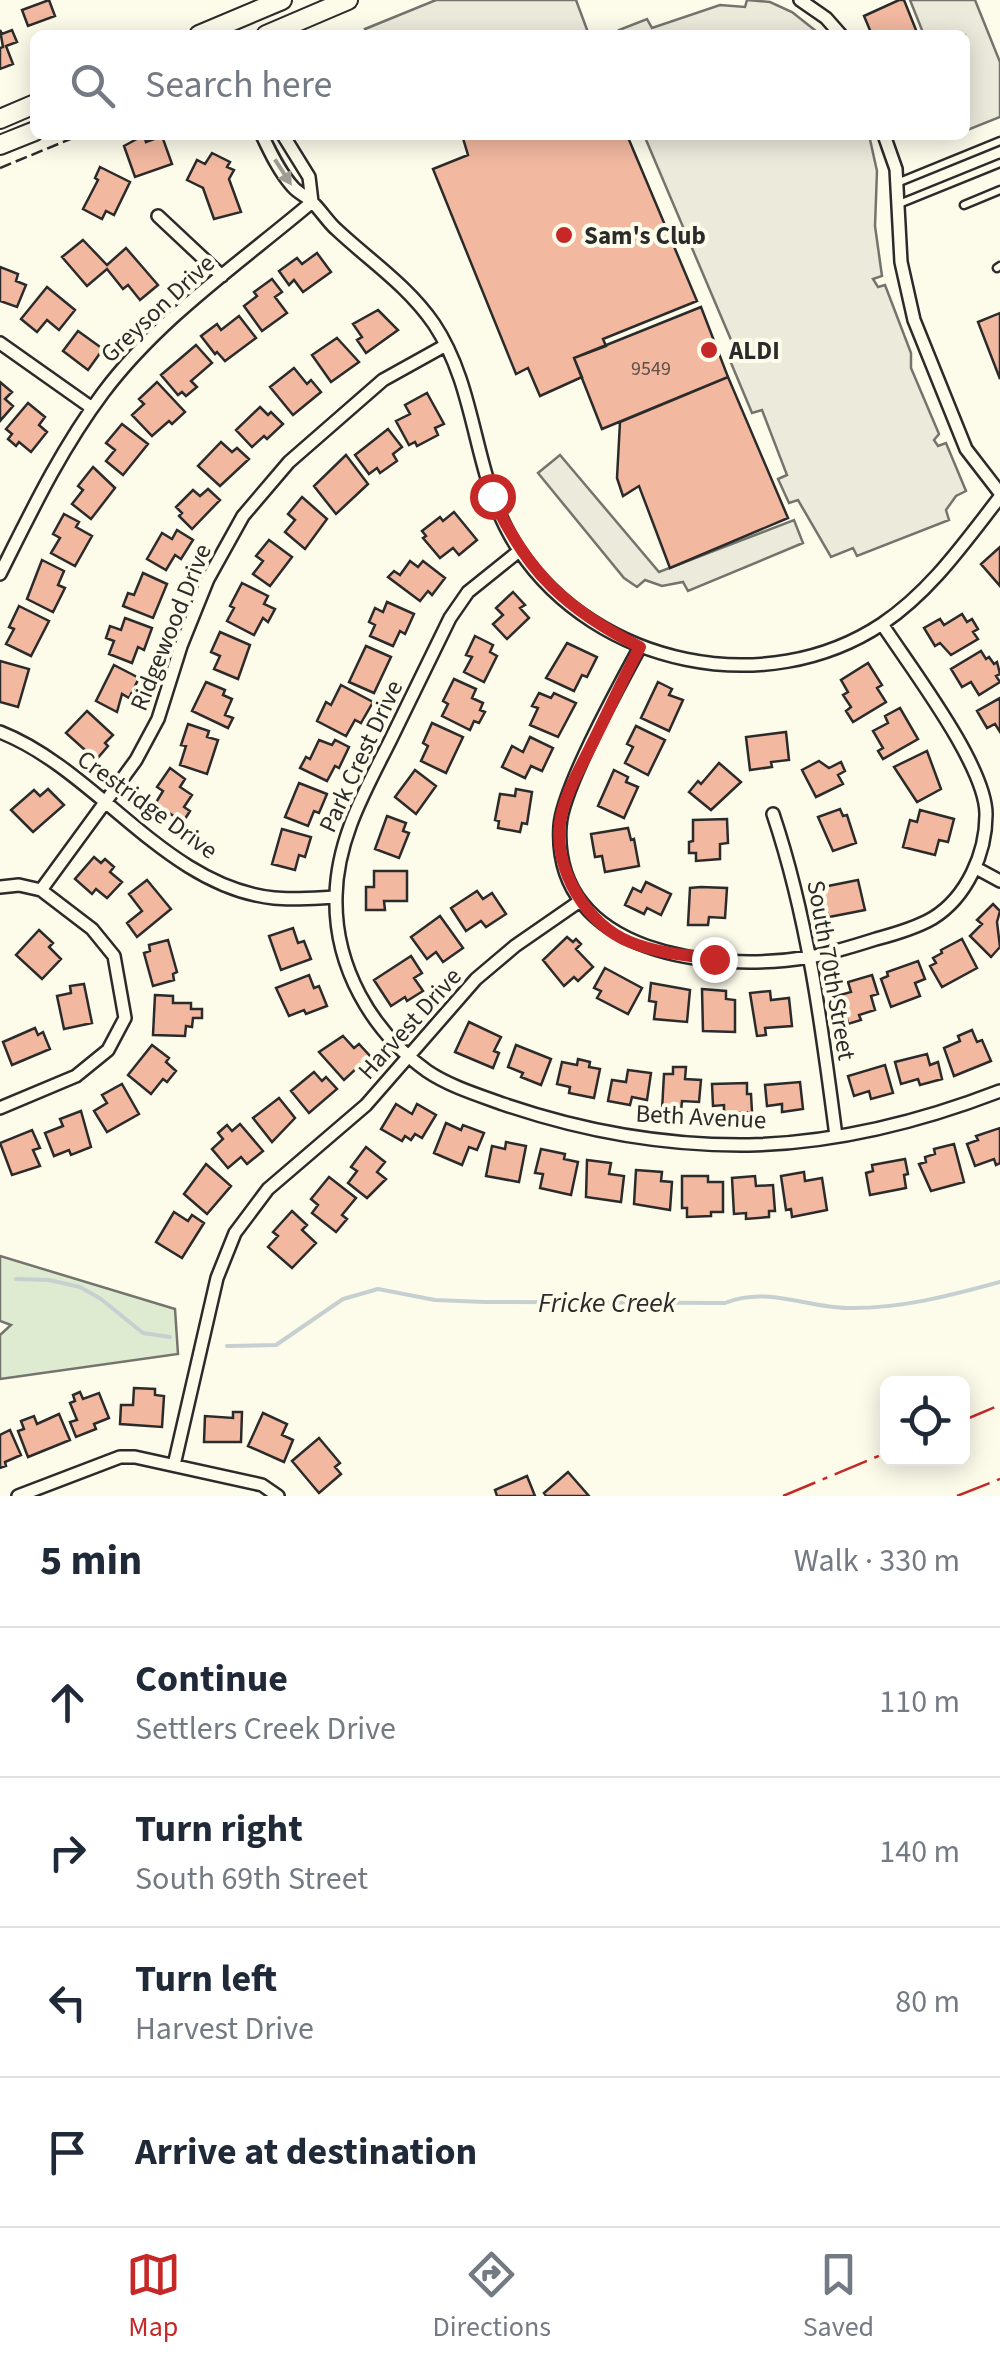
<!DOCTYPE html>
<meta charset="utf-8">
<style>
:root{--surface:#fff;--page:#f2f2f3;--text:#1f2937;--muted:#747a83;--line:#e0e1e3;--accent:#c62828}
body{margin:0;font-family:"Source Sans 3",sans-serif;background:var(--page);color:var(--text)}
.controls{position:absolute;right:30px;bottom:30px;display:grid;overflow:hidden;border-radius:15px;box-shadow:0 5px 25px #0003}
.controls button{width:90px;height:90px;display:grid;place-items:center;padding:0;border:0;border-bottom:2px solid var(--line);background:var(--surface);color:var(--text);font:50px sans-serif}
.stop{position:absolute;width:30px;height:30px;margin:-22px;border:8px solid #c62828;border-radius:50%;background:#fff}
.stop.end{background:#c62828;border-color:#fff;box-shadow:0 2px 10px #0008}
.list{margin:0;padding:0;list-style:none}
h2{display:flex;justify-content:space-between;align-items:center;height:130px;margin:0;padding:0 40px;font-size:42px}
h2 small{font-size:32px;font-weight:400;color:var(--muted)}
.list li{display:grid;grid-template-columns:65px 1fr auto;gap:30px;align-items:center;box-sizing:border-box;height:150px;padding:0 40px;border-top:2px solid var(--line)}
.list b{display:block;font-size:38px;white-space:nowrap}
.list p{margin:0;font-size:32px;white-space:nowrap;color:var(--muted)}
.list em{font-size:32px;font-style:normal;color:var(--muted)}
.icon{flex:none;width:55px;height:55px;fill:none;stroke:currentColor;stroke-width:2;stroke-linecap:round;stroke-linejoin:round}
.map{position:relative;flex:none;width:1000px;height:1496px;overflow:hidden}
.search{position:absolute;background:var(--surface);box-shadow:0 5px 25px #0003;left:30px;right:30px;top:30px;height:110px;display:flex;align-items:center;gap:25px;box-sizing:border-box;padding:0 35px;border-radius:15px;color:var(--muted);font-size:38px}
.sheet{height:730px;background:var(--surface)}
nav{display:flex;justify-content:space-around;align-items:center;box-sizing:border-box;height:140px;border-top:2px solid var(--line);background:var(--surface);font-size:28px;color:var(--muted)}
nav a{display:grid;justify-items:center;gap:5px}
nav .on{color:var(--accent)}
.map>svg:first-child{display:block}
.green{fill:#deebd1;stroke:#74746e;stroke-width:2.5}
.parking{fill:#eceadb;stroke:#74746e;stroke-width:2.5}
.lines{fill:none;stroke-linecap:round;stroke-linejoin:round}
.stream{stroke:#c7d0d0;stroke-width:4}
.building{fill:#f2b8a0;stroke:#2b2b2b;stroke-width:2.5}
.service-casing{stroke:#2b2b2b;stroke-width:11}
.minor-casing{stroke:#2b2b2b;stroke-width:16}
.primary-casing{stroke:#2b2b2b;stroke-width:22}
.service{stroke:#fdfbea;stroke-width:6}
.minor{stroke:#fdfbea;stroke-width:11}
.primary{stroke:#fdfbea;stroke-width:18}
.fence{stroke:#2b2b2b;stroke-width:2.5;stroke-dasharray:12 5;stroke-linecap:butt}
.power{stroke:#c62828;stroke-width:2.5;stroke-dasharray:35 8 5 8;stroke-linecap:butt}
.oneway{fill:#9e9d94}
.route{stroke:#c62828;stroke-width:12}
.poi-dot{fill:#c62828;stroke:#fdfbea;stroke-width:4}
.labels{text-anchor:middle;stroke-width:8;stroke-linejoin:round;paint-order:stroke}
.number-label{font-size:20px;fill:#5d4e48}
.poi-label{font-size:25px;font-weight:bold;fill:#2b2b2b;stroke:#fdfbea;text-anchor:start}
.street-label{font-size:25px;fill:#2b2b2b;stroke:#fdfbea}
.water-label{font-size:28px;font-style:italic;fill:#2b2b2b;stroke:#fdfbea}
</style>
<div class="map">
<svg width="1000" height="1496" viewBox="0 0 1000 1496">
<rect width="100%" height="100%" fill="#fdfbea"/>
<!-- green -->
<path class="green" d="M0,1256l175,53 3,45 -178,25v-44l11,-10 -11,-4z"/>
<!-- parking -->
<path class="parking" d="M436,0h140l13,35h-221l-3,-6z
M747,0l23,2 22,10 29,23h-201l-1,-5 28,-11 5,9 68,-23 25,2z
M910,0h65l25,62v55l-35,14v-96h-41z
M644,135h225l8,36 -2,55 7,50 -9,3 5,8 7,-2 26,68v15l28,66 -5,6 4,6 8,-3 20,48 -10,5 -10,14 3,10 -92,36 -4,-8 -22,9 -33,-57 -9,3 -11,-24 9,-4 -25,-65 -10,3 -23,-55 8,-4z
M560,455l99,117 135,-52 9,23 -115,48 -5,-9 -21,4 -17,-6 -8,7 -13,-9 -86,-105z"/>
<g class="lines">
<!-- stream -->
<path class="stream" d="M16,1279l33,1 31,7 21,12 42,34 27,4
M227,1346l49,-1 67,-46 35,-10 57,11 50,2 240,1c40,-17 81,4 122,5 53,1 102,-12 153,-26"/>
</g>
<!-- building -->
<path class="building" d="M49,0l6,16 -27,10 -6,-16z
M899,0h5l14,35h-46l-8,-19z
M0,30l2,4 10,-4 5,12 -11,4 7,18 -13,5v-21l3,-1z
M144,135l2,7 16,-6 10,28 -37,13 -11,-31z
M462,135h165l70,166 -94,38 3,7 -32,12 8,19 -42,19 -12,-28 -12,6 -83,-205 35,-14z
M212,153l18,9 -3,5 7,3 -5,9 12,33 -27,7 -11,-31 -16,-8 10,-20 8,4z
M100,167l30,15 -16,33 -8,-4 -4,8 -19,-10 15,-29 -3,-2z
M83,240l24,25 19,-17 32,37 -18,15 -12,-15 -5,4 -16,-20 -20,17 -25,-29z
M317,253l14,19 -28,20 -9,-12 -5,5 -10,-14 18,-13 5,6z
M0,267l18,7 -2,7 10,4 -9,22 -17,-6z
M272,279l10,13 -7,5 12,16 -25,18 -18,-25 13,-10 -3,-4z
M47,287l28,23 -16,20 -12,-10 -10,12 -16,-13z
M701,307l27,70 -126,52 -28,-71z
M378,310l20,20 -32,23 -9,-13 5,-3 -9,-13z
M1000,313v66l-22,-57z
M239,316l17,22 -31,23 -8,-9 -2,2 -14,-18 16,-12 4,6z
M78,331l25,18 -15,21 -25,-19z
M337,338l22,24 -28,20 -19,-27z
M196,345l16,18 -21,18 6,6 -11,9 -4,-4 -4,3 -17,-20z
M294,368l13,16 4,-4 10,12 -28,23 -23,-28z
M728,377l60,141 -118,50 -31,-82 -16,10 -6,-18 3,-56z
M0,382l12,10 -7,7 8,7 -13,15z
M157,382l28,30 -13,12 -3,-3 -17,15 -20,-21 12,-11 -5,-5z
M427,393l17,31 -9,4 3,7 -21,11 -2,-4 -6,3 -13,-24 14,-7 -5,-9z
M28,403l17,14 -6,8 8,7 -16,20 -12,-10 -3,4 -8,-7 4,-5 -6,-5z
M260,407l8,8 3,-3 12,12 -16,15 -3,-3 -12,11 -16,-17z
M122,424l26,20 -25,31 -17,-14 9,-11 -9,-7z
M388,429l14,18 -9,7 4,7 -17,12 -3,-5 -8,6 -14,-19z
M221,442l11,10 5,-4 12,11 -29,27 -22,-20z
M346,455l22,29 -32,30 -22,-28z
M93,467l22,21 -24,31 -19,-15 11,-14 -5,-4z
M208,489l12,11 -28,29 -13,-13 3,-3 -6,-6 17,-17 7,6z
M302,497l25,22 -22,30 -20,-17 10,-12 -7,-6z
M454,512l23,28 -18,15 -6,-7 -13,10 -17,-20 3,-2 -4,-5 18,-14 3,4z
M64,514l15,8 -3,5 16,9 -17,30 -24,-13 9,-15 -7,-4z
M177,530l16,10 -12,19 -6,-4 -9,15 -19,-11 15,-26 10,6z
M269,540l23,17 -22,29 -17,-12 10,-13 -7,-5z
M1000,547v39l-19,-22z
M42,560l22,11 -6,14 7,3 -12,24 -26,-13z
M410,561l8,6 5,-6 22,17 -13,17 -4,-4 -8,10 -32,-24 6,-6 6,4z
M143,573l24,11 -14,34 -30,-12 5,-13 6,2z
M242,583l26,13 -4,8 11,5 -7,13 -5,-4 -9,17 -27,-14 7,-13 -4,-2z
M513,592l12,13 -5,3 9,10 -22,21 -14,-15 10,-9 -7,-7z
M387,602l27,12 -9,20 -5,-3 -7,15 -23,-10 5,-11 -6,-3 6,-14 8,4z
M19,606l30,15 -18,35 -25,-12 8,-15 -5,-2z
M962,614l5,8 5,-3 6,10 -5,3 5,7 -27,16 -11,-12 -5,3 -11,-18 16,-9 4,6z
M125,618l27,10 -8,22 -6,-3 -6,16 -23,-9 5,-13 -8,-3 4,-12 11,4z
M220,632l30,13 -12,34 -24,-10 6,-13 -9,-4z
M475,636l18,9 -3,7 7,4 -13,26 -20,-10 8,-15 -6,-2z
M567,643l30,14 -10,20 -5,-2 -8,16 -28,-13z
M366,646l25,11 -17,36 -25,-11z
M981,651l5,8 3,-2 5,7 3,-2 3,12 -4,2 4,6 -21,13 -8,-13 -9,5 -11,-18z
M0,661l29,8 -11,38 -18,-5z
M868,663l14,22 -5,3 9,14 -33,20 -7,-11 5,-4 -8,-12 5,-3 -7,-12z
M114,665l25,13 -10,20 -7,-4 -5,18 -21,-11z
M454,679l22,10 -4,9 11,5 -3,7 5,2 -6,11 -5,-2 -4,9 -28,-14 6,-12 -5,-3z
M206,682l19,8 -2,5 9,4 -7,16 8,3 -5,10 -36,-17z
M658,682l14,7 -3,6 14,5 -14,31 -28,-13z
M341,685l32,17 -12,21 -6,-3 -9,16 -29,-15 9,-19 5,3z
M539,693l12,5 3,-5 22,10 -18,34 -28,-12 8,-17 -6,-2z
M1000,698v34l-5,-8 -8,4 -10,-17z
M900,708l18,31 -35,20 -5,-8 5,-3 -10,-17 15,-8 -3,-7z
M87,711l26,24 -8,8 3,3 -12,14 -30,-27z
M432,723l31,14 -17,36 -25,-12 7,-15 -5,-3z
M188,724l21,7 -2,6 11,3 -11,34 -27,-9 6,-19 -5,-1z
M636,726l29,14 -17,35 -23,-12 8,-16 -6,-3z
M786,732l3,28 -18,2 1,5 -22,3 -4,-33z
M530,737l23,11 -11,23 -11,-5 -6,12 -23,-11 10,-21 11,6z
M319,740l13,5 3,-5 14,7 -10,21 -4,-2 -8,15 -27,-13 6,-11 4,2z
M927,751l14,38 -24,13 -23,-35z
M819,761l10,7 12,-6 4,9 -7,4 5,9 -27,13 -14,-27z
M719,763l22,19 -30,28 -22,-18 9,-11 3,3z
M170,768l15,11 -5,8 12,8 -8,12 6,4 -7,11 -28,-18 8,-13 -6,-4z
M415,770l21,16 -20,28 -21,-17z
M614,770l14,7 -2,5 12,5 -14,31 -26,-12z
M299,783l28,11 -8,19 -5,-2 -6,15 -23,-9z
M48,789l16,16 -31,27 -22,-22 23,-20 6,6z
M516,789l16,3 -5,32 -5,-1 -2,9 -22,-4 1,-7 -4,-1 5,-26 15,2z
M840,809l3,7 4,-1 9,28 -23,8 -15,-34z
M920,810l34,9 -6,23 -9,-2 -4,15 -32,-8 7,-27 7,2z
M387,816l19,7 -3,8 6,2 -10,25 -24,-9z
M727,819l1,24 -8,1v15l-24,2v-8h-7v-11l4,-1v-21z
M628,828l3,12 3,-1 5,27 -34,6 -3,-16 -7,1 -4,-23z
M282,829l29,8 -6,20 -6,-2 -4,15 -23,-6z
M94,857l7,6 4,-4 9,8 -4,5 12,10 -15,16 -11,-9 -4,5 -17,-15z
M374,871h33v30h-23l1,9h-19v-23h8z
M147,880l24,29 -34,28 -10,-14 15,-12 -13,-17z
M858,880l7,30 -36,7 -11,-29z
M646,882l25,12 -10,21 -14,-7 -3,6 -19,-9 8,-17 8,4z
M701,887l26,1 -2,30 -16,-1 -1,8h-20l2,-37z
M477,891l6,8 9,-6 14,21 -20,13 -5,-6 -15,10 -15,-23z
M993,904l7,7 -3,11 3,25 -9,10 -21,-21 12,-12 -5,-4z
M440,916l23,32 -20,14 -7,-10 -9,7 -16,-22z
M293,928l5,15 6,-2 7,18 -30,11 -12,-34z
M39,930l14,13 -4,4 12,12 -19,20 -26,-24z
M567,937l6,5 3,-3 5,5 -5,5 17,18 -15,14 -4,-4 -10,9 -21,-26z
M962,939l15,29 -35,19 -12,-21 6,-3 -3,-5 9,-5 -1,-3z
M168,940l9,32 -4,2 1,6 -21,6 -9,-33 6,-2 -1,-6z
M411,956l11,17 -8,5 9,13 -16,10 -2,-4 -14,9 -17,-26z
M918,961l7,18 -10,4 5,13 -29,11 -10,-28 7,-3 -1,-4z
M605,968l37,20 -14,26 -31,-16 4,-7 -7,-3z
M309,975l5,13 5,-2 8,20 -21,8 -2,-4 -15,6 -13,-28z
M872,975l6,19 -7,2 4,14 -16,5 2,5 -13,4 -1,-5 -6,2 -8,-24 18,-5 -3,-10z
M651,983l39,7 -3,32 -33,-3 2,-17 -7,-1z
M84,984l8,39 -28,6 -7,-33 14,-3 -1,-7z
M702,989l24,2v8l9,1v32l-32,-1z
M770,991l1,9 18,-2 3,28 -27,2 1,7 -9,1 -7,-43z
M155,995l18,1v7h18v6h11v9h-9l-1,9 -6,-1 -1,10 -32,-1z
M469,1022l32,15 -7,14 5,2 -6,15 -38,-16z
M35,1028l3,7 5,-3 7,17 -38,16 -9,-23z
M972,1030l5,12 5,-2 9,21 -37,15 -10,-28 16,-7 -2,-5z
M343,1036l11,12 5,-4 11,12 -26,24 -25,-28z
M152,1045l17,13 -3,4 10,9 -9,11 -4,-3 -12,15 -23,-19z
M516,1045l35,14 -10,26 -20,-8 2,-4 -15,-6z
M927,1054l3,11 8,-3 4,17 -22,6 -2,-6 -17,5 -6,-22z
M578,1059l12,3 -1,5 11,2 -6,29 -25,-5 1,-6 -13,-3 5,-22 15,3z
M885,1065l8,28 -22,6 -2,-8 -15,5 -6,-20z
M673,1067h13l-1,12 16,1 -2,22 -17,-1 -1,10 -19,-1 2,-36h9z
M628,1070l23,3 -4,27 -15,-3 -2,8 -22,-4 4,-21 14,2z
M314,1072l8,9 4,-4 11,12 -28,24 -18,-22z
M800,1082l3,27 -21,3v-8l-15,2 -2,-21z
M747,1083v11h4l1,18 -28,1v-8l-11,1 -1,-22z
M122,1084l17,30 -32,18 -13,-21 13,-8 -5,-8z
M279,1098l16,20 -23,24 -19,-24z
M396,1104l16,10 5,-10 19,11 -14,23 -7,-4 -4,6 -6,-4 -3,5 -21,-12z
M81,1111l10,36 -20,8 -2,-5 -15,6 -9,-23 18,-7 -3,-7z
M446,1123l15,7 2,-5 21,8 -7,17 -8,-3 -7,18 -28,-12z
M240,1124l23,27 -16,13 -6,-7 -13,11 -16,-19 11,-10 -5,-6 9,-8 5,6z
M1000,1128v35l-4,2 -2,-6 -19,7 -8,-22 11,-4 -2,-4z
M32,1130l8,18 -7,2 7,16 -28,9 -12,-32z
M506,1142l20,4 -7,36 -33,-6 6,-30 13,3z
M954,1144l10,38 -33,9 -12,-27 7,-2 -1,-5 10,-3 -1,-5z
M366,1147l19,15 -8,10 9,7 -19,19 -19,-15 9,-12 -6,-4z
M541,1149l24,5 -1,5 14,3 -7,33 -31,-7 3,-14 -8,-1z
M905,1159l3,15 -4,1 2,13 -36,7 -4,-22 7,-2 -1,-6z
M587,1160l24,3 -2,11 15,2 -3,26 -35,-5z
M206,1164l25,22 -24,28 -23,-20z
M636,1170l26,2 -1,9 11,1 -2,28 -36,-6z
M804,1172l1,9 17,-3 5,32 -35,7 -1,-8 -5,1 -5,-34z
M682,1176h26v6h15v30h-12v4l-24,1v-9h-5z
M755,1176l1,10 17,-1 2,26h-6v6l-23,2v-6l-12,1 -2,-36z
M329,1177l27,21 -14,17 5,4 -11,13 -24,-19 6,-8 -7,-6z
M292,1211l15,14 -5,5 14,13 -24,25 -24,-21 10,-11 -5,-4z
M174,1212l14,9 4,-6 12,8 -22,35 -26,-16z
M134,1388l21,1v6l9,1 -2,31 -42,-3 1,-19h12z
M80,1392l3,7 16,-6 10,25 -15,6 2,5 -20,8 -6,-15 7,-2 -7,-17 5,-2 -2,-6z
M233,1412h9l-1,30h-37l1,-26 28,2z
M263,1413l24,11 -5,11 11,5 -9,22 -36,-16z
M59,1414l11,26 -42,17 -10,-26 6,-2 -3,-8 13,-5 3,8z
M10,1430l11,25 -16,7 1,4 -6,2v-33z
M319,1438l21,25 -5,4 6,7 -22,19 -27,-32z
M568,1472l21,24h-43l-2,-3z
M527,1476l8,20h-38l-2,-6z"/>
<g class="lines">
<!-- service casing -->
<g class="service-casing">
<path id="service" d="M897,183l103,-42
M899,204l101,-41
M964,205l36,-15
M997,268l3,-2"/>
</g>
<!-- minor casing -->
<g class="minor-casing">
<path id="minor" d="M800,0l26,18 15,17
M262,135c8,17 18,38 31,52 5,6 13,9 18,14 10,9 16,20 25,28 34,32 71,56 98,95 46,69 38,157 85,226 78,116 247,151 363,74 49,-33 82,-81 118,-127
M283,135l26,42 3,25
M884,135l12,34 5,93 13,58 52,129 34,44
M158,216l64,60
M0,343l92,65
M519,551l-51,41 -18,26c-20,41 -40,82 -60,123 -25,50 -53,98 -54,155 -2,70 35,135 91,175 22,15 51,24 76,33 79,27 162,42 246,41 86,-2 171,-23 251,-54
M0,574c31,-62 61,-125 103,-181 56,-75 138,-131 209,-191
M640,647c-20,37 -78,142 -80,179 -8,130 156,147 250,131 22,-4 44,-11 66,-18 19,-5 40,-11 57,-21 34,-21 53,-65 53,-103 1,-48 -76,-148 -104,-191
M0,732c97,38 166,155 274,166 20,2 41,0 62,-1
M773,814c35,104 49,214 63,322
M976,868l24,13
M0,887l19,-2 22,5 95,-130 22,-41 23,-73 27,-67 35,-63 46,-54 94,-82 63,-35
M0,1108l76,-32 32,-26 17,-32 -11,-62 -22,-27 -51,-39
M174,1465l43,-187 18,-45 33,-44 98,-84 110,-126 39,-33 65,-45
M18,1496l102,-39h15l127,28 16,11"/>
</g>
<!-- primary casing -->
<g class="primary-casing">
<path id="primary" d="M199,35l83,-35
M266,35l82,-35
M0,119l35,-15
M0,145l35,-14"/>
</g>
<!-- service -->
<use href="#service" class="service"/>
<!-- minor -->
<use href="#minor" class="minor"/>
<!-- primary -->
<use href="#primary" class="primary"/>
<!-- fence -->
<path class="fence" d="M0,168l80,-33"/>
<!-- power -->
<path class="power" d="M962,1421l38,-16
M783,1496l105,-44
M957,1496l43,-17"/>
</g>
<!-- one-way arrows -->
<defs><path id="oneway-solid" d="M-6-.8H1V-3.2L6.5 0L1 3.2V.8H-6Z" transform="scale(2.5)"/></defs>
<use class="oneway" href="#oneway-solid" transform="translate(283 172) rotate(57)"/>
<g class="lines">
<!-- route -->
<path class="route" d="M492,496c34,76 75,114 148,151 -17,32 -32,65 -48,97 -12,25 -28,51 -32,79 -6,47 27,102 70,119 27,11 55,13 84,17"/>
</g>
<!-- markers -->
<g class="poi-dot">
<circle cx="564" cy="235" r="10"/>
<circle cx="709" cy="350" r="10"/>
</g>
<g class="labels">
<!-- number labels -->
<g class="number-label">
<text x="651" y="375">9549</text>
</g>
<!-- poi labels -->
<g class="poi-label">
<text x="584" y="244">Sam's Club</text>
<text x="729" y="359">ALDI</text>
</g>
<!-- street labels -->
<g class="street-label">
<text transform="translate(157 308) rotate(-43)" y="9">Greyson Drive</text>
<text transform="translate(170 627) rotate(-68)" y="9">Ridgewood Drive</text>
<text transform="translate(360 756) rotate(-65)" y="9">Park Crest Drive</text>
<text transform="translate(148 804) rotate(36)" y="9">Crestridge Drive</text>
<text transform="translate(832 970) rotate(80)" y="9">South 70th Street</text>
<text transform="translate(409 1023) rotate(-48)" y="9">Harvest Drive</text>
<text transform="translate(701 1116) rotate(3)" y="9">Beth Avenue</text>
</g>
<!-- water labels -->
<g class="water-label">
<text x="607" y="1312">Fricke Creek</text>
</g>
</g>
</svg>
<div class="controls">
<button><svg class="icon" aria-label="locate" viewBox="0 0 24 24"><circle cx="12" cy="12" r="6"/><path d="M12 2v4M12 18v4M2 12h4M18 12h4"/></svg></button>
</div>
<div class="stop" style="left:492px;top:496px"></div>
<div class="stop end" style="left:714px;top:959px"></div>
<div class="search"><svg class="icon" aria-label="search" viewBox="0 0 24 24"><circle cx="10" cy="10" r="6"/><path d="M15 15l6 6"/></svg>Search here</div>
</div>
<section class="sheet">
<h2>5 min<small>Walk · 330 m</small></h2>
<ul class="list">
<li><svg class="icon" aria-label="ahead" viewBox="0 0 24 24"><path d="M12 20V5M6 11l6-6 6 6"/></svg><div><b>Continue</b><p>Settlers Creek Drive</p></div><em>110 m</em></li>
<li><svg class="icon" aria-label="right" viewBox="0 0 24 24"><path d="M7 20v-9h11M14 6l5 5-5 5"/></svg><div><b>Turn right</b><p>South 69th Street</p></div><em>140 m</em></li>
<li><svg class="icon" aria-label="left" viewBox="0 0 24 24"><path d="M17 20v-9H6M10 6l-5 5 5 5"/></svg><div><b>Turn left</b><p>Harvest Drive</p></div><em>80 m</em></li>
<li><svg class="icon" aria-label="arrive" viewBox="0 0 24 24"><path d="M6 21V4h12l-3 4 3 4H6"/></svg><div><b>Arrive at destination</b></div></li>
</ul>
</section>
<nav>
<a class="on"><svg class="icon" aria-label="map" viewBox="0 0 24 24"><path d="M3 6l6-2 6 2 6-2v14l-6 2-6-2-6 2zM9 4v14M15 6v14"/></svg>Map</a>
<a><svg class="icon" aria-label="directions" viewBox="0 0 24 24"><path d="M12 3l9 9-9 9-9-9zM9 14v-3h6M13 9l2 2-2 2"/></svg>Directions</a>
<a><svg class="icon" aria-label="saved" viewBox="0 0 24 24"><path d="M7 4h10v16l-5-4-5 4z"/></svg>Saved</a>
</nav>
